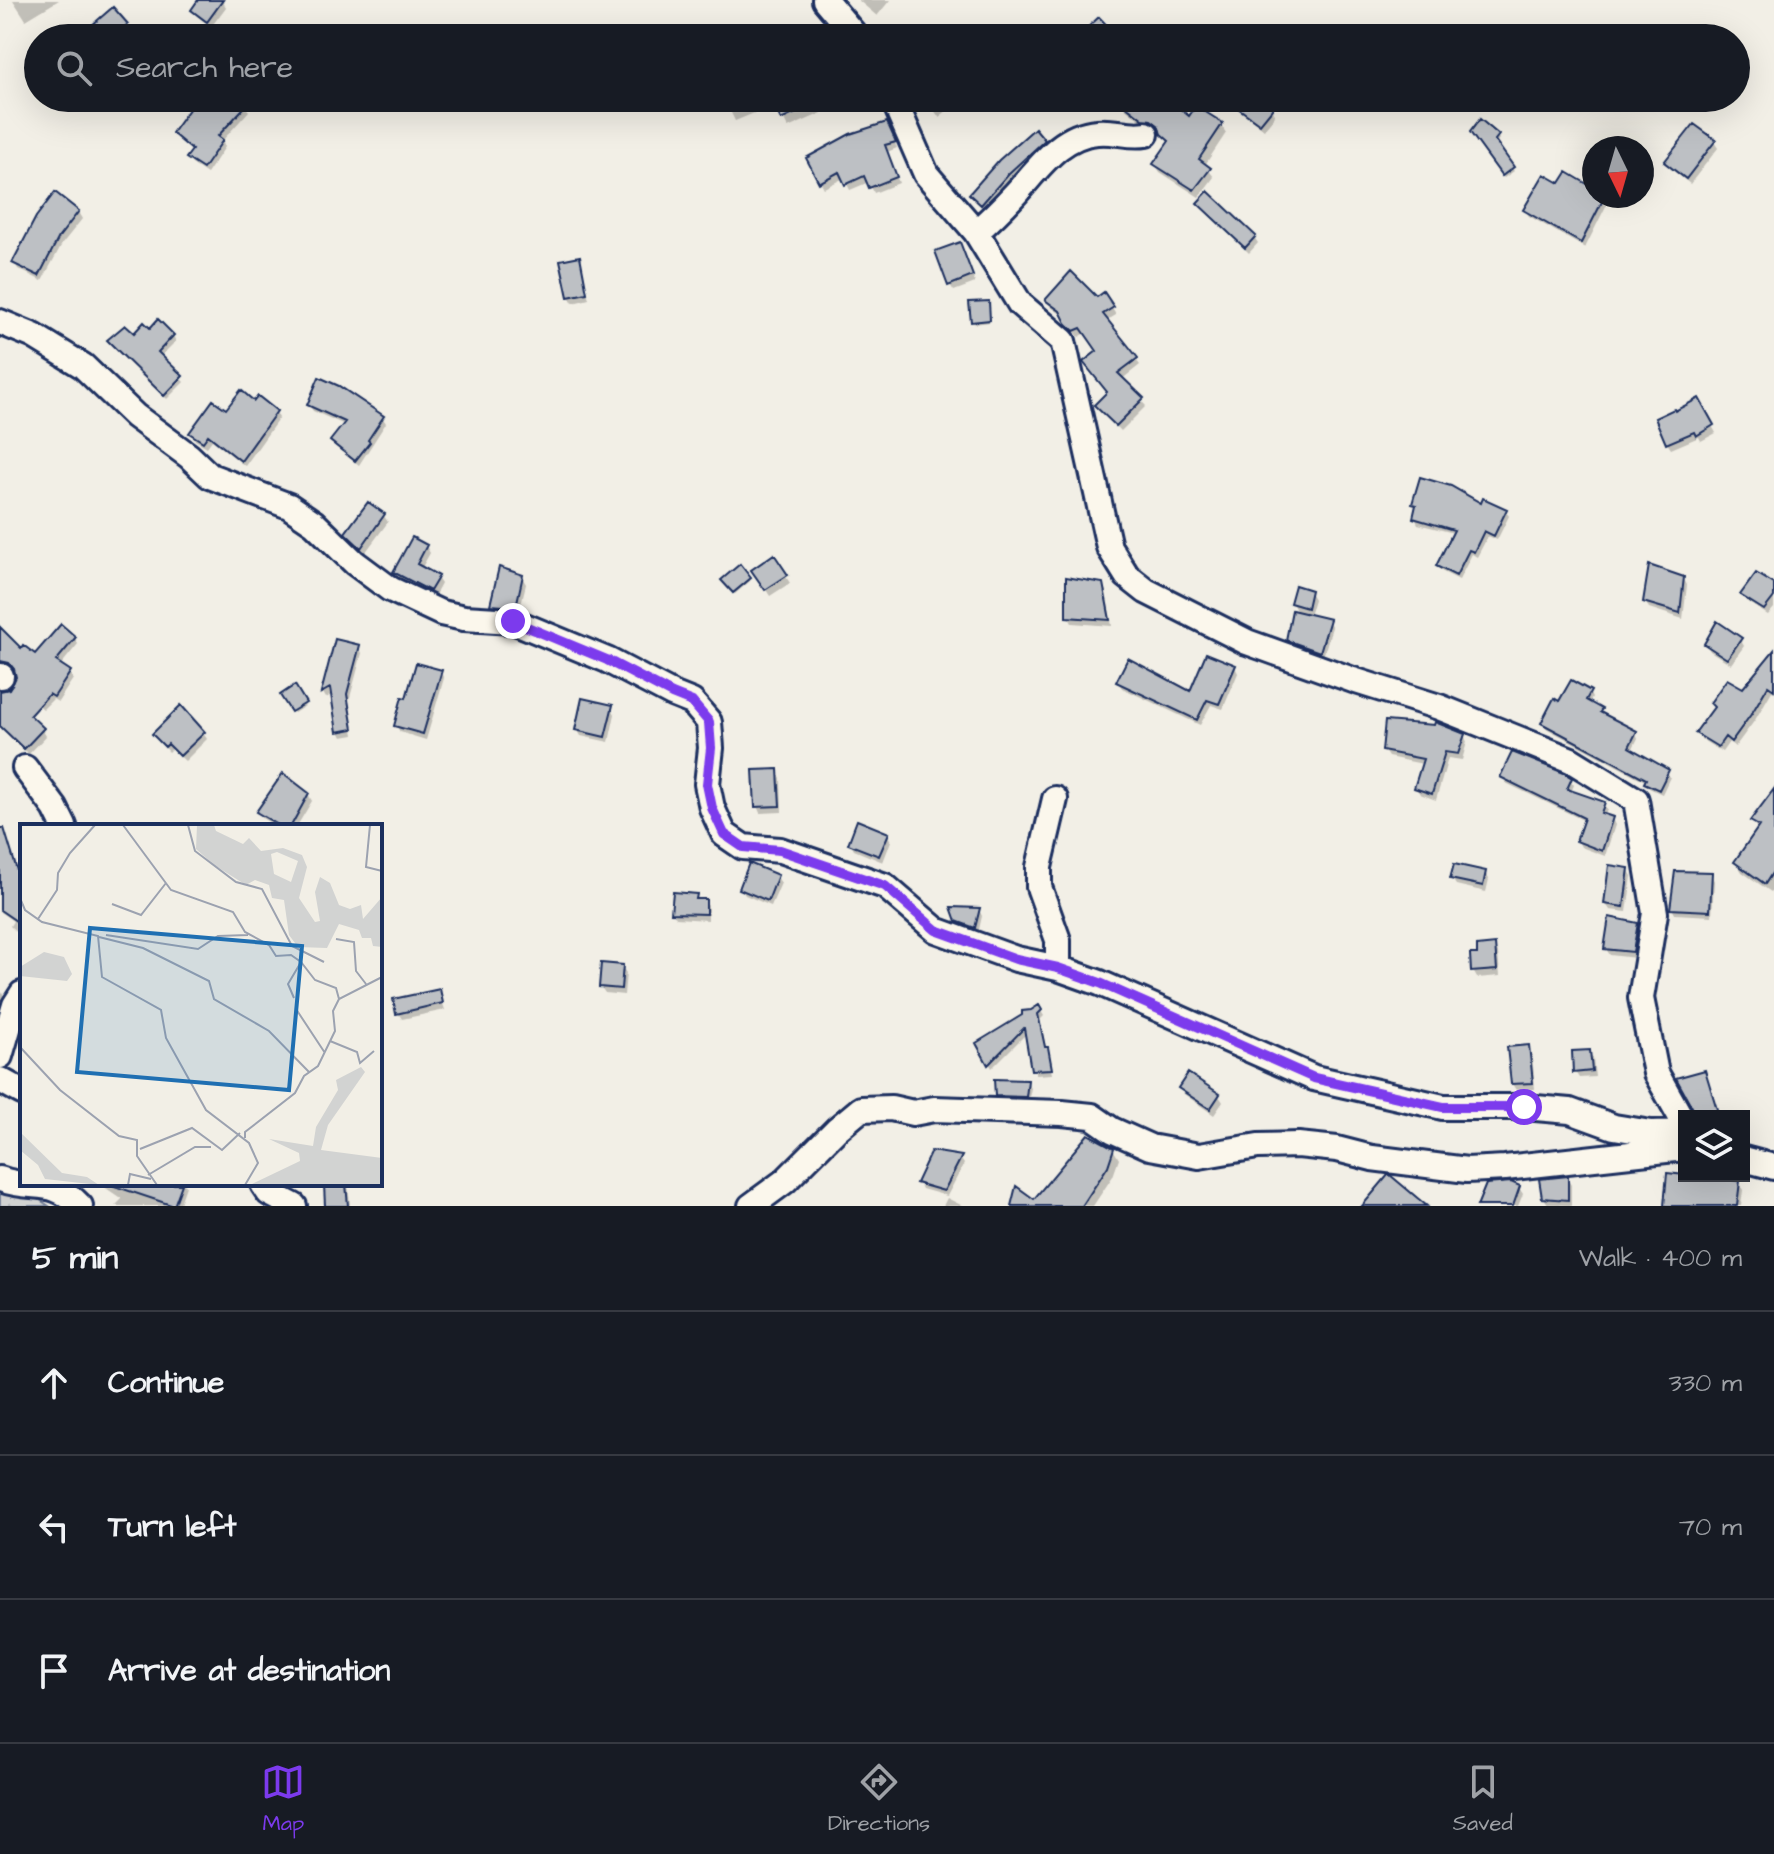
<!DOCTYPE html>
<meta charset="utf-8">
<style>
:root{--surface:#171b24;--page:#242831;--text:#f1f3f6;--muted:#9ea1a6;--line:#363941;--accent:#7c3aed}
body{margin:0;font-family:"Architects Daughter",sans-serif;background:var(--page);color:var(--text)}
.controls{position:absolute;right:24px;bottom:24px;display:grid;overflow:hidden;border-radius:0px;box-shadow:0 8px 32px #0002}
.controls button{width:72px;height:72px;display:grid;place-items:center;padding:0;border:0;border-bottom:2px solid var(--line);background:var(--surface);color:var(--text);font:40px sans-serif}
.compass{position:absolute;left:1582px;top:136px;width:72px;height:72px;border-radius:50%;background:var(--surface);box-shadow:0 8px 32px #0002;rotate:175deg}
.stop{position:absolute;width:24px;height:24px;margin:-18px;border:6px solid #7c3aed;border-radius:50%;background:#fff}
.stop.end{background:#7c3aed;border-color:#fff;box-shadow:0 2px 8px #0008}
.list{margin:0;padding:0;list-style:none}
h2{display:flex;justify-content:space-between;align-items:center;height:104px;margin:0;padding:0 32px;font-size:34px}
h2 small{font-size:26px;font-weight:400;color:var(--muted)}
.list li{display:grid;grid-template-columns:52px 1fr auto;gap:24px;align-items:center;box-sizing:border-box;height:144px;padding:0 32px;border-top:2px solid var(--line)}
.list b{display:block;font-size:30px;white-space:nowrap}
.list em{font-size:26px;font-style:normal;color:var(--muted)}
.icon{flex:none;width:44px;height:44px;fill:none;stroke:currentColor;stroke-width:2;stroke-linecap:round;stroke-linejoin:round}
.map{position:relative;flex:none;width:1774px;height:1206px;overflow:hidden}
.search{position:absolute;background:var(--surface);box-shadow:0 8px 32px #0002;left:24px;right:24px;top:24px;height:88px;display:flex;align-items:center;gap:20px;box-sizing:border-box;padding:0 28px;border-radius:44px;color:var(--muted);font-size:30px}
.sheet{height:536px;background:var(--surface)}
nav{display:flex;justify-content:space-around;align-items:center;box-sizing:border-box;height:112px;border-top:2px solid var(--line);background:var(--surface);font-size:22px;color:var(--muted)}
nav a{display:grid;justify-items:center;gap:4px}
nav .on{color:var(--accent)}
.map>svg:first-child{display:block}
.forest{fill:url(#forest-firs);stroke:#768198;stroke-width:2}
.shadow{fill:#0003}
.building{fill:#bdc0c4;stroke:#1b2f5e;stroke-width:2}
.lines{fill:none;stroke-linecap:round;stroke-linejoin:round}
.minor-casing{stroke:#1b2f5e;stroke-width:30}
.minor{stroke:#fbf7ec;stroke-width:24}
.route{stroke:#7c3aed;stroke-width:10}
.inset-road{fill:none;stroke:#9ca2b0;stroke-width:2}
.view{fill:#1f6fb2;fill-opacity:0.15;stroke:#1f6fb2;stroke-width:4}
.inset-edge{fill:none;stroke:#1b2f5e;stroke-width:4}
</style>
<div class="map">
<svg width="1774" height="1206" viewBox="0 0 1774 1206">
<defs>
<pattern id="forest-firs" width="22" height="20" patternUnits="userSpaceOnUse" patternTransform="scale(2)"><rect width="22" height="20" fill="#d2d3d2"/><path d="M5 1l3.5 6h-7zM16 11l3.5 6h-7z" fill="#b4b5b7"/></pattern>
</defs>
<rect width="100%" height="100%" fill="#f2efe6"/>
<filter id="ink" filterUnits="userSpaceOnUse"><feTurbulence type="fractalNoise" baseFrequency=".0125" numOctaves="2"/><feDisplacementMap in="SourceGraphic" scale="16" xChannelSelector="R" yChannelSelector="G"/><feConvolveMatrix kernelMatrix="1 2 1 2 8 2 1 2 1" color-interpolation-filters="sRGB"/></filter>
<g filter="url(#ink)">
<!-- forest -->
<path class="forest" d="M0,1182l29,11 20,13h-49z"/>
<!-- shadow -->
<path class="shadow" d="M13,0h46l-33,20z
M201,0h21l4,7 -15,20 -14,-11 -4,-6z
M858,0h32l-13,16z
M127,25l3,6 -7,7h-20z
M1661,25l14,10 1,3h-25z
M201,98h37l11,13 -27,30 3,6 -18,27 -15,-10 -3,-6 4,-6 -19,-18z
M724,98h91l7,15 -34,15 -12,-24 -41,17z
M925,98h38l-24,19z
M1118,98h50l-2,2 24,19 31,6 5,8 -21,32 9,12 -15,20 -39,-25 -5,-8 15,-20 -8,-13 -13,-4 -26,-21z
M1248,98h9l14,11 4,7 -11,13 -19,-15 -4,-6z
M890,131l7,17 -10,4 12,31 -25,10 -5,-11 -19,8 -6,-12 -20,10 -16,-29z
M1472,132l25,4 2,3 -4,5 19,27 -10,7z
M1044,141l3,6 -62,63 -10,-9 -4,-6z
M1714,142l4,6 -28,36 -19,-15 -4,-6z
M1594,190v6h10l4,6 -23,46 -56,-32 -4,-6z
M1199,204l55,33 4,6 -9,10z
M78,212l4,7 -20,25 -20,37 -24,-12 -3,-6z
M963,251l12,32 -21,8 -4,-6z
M579,258l10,41 -16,4 -4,-7z
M1104,295l12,20 -10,6 34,44 -19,15 25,26 -25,25 -25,-26 12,-12 -9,-41 -13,-19 -7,4 -14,-20 -14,-10 -4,-7 50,-1z
M989,305l1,17 -16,2 -1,-3z
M150,330l23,6 3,5 -16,16 24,25 -17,17 -54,-54z
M1698,401l18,32 -15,8 -2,-4 -28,12 -4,-6z
M309,405l73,12 4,6 -27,42 -23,-18 -3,-5 12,-17 -32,-14z
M226,412h50l3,6 -34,48 -33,-26 -5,7 -12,-7 -3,-7z
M1414,504l68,2 24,5 3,5 -12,24 -9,-4 -11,21 -5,-3 -13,26 -18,-9 -3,-5 16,-33 -36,-9 -3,-6 2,-8z
M384,516l4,6 -23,31 -17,-20z
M426,546l4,7 -9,16 16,9 4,6 -7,13 -35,-18 -4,-7z
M773,557l17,26 -20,13 -17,-26z
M522,577l4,7 -7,28 -24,-1 -3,-7z
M1683,578l4,7 -4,34 -34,-11 -4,-6z
M749,579l1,2 -15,13 -10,-11z
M1102,584l4,7 6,35 -40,-3 -4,-7z
M1774,587v21l-6,7 -22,-14 -3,-6z
M1310,592l4,7 -5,17 19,5 4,6 -9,30 -31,-11 -4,-6 10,-26 -6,-11z
M0,630l21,21 15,6 39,-19 3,6 -18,22 10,7 3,6 -15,23 -5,-3 -10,10 -22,-21 -6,-19 -15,-4z
M1740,639l4,7 -13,18 -21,-13 -4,-7z
M337,641l22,6 3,6 -13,48 5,34 -12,2 -3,-6 -6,-37 -7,4 -3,-5z
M1774,656v36l-2,-1 -17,29 -20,27 -6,-5 -7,10 -21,-13 -4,-6 18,-25 28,-18z
M1235,667l3,6 -15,36 -12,-4 -11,20 -78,-37 -4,-6 73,12z
M440,672l4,6 -18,62 -26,-8 -4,-7z
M295,688l10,18 -11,7 -11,-18z
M1589,692l3,6 -3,6 14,11 33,18 2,5 -6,12 35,22 3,5 -8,17 -13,-6 -2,-6 -101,-54 -3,-5 17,-19z
M0,698l42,31 4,7 -17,18 -29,-27z
M611,707l4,7 -6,28 -28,-6 -4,-7z
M203,733l4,6 -22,22 -13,-12 -3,3 -15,-18z
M1464,735l3,7 -5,18 -14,-2 -12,42 -16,-6 -4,-6 7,-24 -35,-7 -4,-6z
M777,771l4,7 1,34 -22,1 -3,-7z
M1503,777l67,3 4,5 -3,7 32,12 4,6 -3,6 8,3 3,6 -10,31 -24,-9 -3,-6 7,-20 -79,-38z
M1774,792v95l-3,5 -29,-20 -6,-10 22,-31 -5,-10z
M308,794l4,7 -15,25h-22l-13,-8 -3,-6z
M887,834l4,7 -8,21 -29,-12 -4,-7z
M12,858l10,29v50l-12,-11 3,-5 -13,-9v-51z
M1628,869l4,7 -5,36 -17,-2 -4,-6z
M1485,873l4,6 -3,13 -30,-7 -4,-6z
M1711,874l3,7 -2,35 -37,-2 -3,-6z
M777,877l4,6 -10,23 -26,-11 -4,-6z
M695,896l3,5h7l3,5v14l-32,-2 -3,-6z
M979,910l3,6 -4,18 -17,-7 -4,-7z
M1637,925l4,7 -5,26 -26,-3 -4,-6z
M1494,946l4,7 2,23 -23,2 -4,-7 6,-15z
M622,967l4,6 -2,22 -19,-2 -4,-6z
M0,990l5,7 -5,9z
M439,991l6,19 -43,9 -4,-6z
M1039,1008l5,8 -4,4 12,54 -16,1 -9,-42 -35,35 -14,-25z
M1528,1047l4,7 3,35 -19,1 -4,-6z
M1589,1052l4,6 2,19 -16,1 -4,-6z
M1027,1082l4,6 -3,15 -28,-1 -3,-7z
M1180,1088l39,8 4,6 -9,13 -30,-21z
M1113,1149l6,10 -6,17 -20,30h-8l-19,-12 -2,12h-51l21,-5z
M960,1158l4,6 -17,32 -25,-7 -3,-6z
M1567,1178l4,7v21l-23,-2 -4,-6z
M1739,1183l4,7 -2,16h-75z
M100,1184h85l1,2 -7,20h-64l7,-7z
M326,1184h22l2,22h-23z
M1519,1188l4,6 -5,12h-39z
M947,1198l16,8h-20z"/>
<!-- building -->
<path class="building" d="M198,0h25l-16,22 -16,-12z
M113,7l15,17 -16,14h-9l-11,-13z
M1099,17l20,21h-24l-9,-9z
M197,98h56l-35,38 5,4 -20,29 -17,-11 6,-8 -20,-17z
M771,98h57l-47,22z
M1116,98h51l22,18 7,-10 27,17 -24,36 12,9 -17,22 -41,-26 16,-23 -8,-7 -3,-9 -7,-5 -8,-1z
M1246,98h14l13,10 -13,16 -22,-16z
M1480,119l19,16 -4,5 19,27 -12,9 -32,-44z
M887,122l9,20 -11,3 12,32 -28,11 -5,-12 -19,9 -6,-13 -20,11 -13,-25 44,-24z
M1694,124l22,16 -30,39 -22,-17z
M1035,128l10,12 -36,33 -28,32 -12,-11 30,-34z
M1567,172l27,16v8h11l-24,47 -58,-33 21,-36 16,9z
M1208,191l48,45 -11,12 -48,-45z
M55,192l24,19 -20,26 -20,39 -27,-13 24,-46z
M960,242l13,34 -25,10 -13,-35z
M580,256l7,37 -19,4 -8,-37z
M1071,271l26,26 7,-5 10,15 -11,7 35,44 -20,15 26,25 -28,28 -22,-21 13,-13 -24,-30 14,-11 -16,-23 -7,3 -8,-8 -6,-12 -15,-11z
M989,301l1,19 -19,2 -2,-20z
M158,319l16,16 -16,17 25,24 -19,20 -57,-56 18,-15 9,8 10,-11 6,6z
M319,377l20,9 45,30 -16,24 2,2 -15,19 -25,-20 15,-19 -38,-17z
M241,390l13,11 4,-5 19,15 -36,50 -33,-26 -5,7 -14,-9 24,-33 13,9z
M1699,398l15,27 -18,11 -2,-4 -28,12 -11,-26 19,-9 1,2z
M1420,477l31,9 30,17 2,-5 24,11 -13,27 -10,-5 -10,21 -5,-2 -13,26 -20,-10 18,-36 -41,-12 3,-13 -4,-1z
M368,502l17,12 -24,34 -16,-15z
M412,537l15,8 -10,19 22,12 -9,15 -37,-19z
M774,554l14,21 -23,15 -14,-20z
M740,564l11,14 -18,15 -12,-13z
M1649,565l35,12 -4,36 -37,-11z
M499,567l24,8 -7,32 -26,-2z
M1756,573l18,11v13l-10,13 -24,-15z
M1066,577l37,6 7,37 -44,-3z
M1295,585l16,5 -4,18 -17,-5z
M1292,610l38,9 -10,33 -34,-12z
M1717,621l25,17 -15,21 -23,-15z
M61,624l15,13 -20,24 15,10 -17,26 -5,-3 -19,21 14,13 -20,21 -24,-23v-35l9,-2 7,-12 -2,-8 -5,-6 -9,-2v-34l21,21 2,-3 12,9z
M335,639l25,6 -13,49 6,35 -16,3 -7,-44 -9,5z
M1774,650v40l-6,-4 -16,27 -21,29 -6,-5 -7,10 -23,-14 19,-26 -4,-4 17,-24 16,9z
M1206,653l30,12 -17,39 -12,-4 -10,20 -81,-38 12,-24 62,33z
M416,663l26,7 -19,64 -29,-8 8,-29 4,1z
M1571,680l20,11 -5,9 16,9 -2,3 37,19 -8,16 40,23 -10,20 -15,-7 2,-4 -105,-56 13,-25 5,3z
M295,685l11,18 -15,9 -11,-17z
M582,698l31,7 -8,32 -30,-7z
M181,705l24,27 -25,24 -12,-12 -3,3 -13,-13z
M1385,721l49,4 1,-3 30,12 -7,20 -13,-2 -13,42 -18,-6 9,-29 -41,-8z
M1512,752l52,21 8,5 -5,11 38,13 -4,11 12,4 -11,34 -26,-10 8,-23 -84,-41z
M778,769l2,37 -25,1 -2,-37z
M283,773l26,20 -18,33h-11l-24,-14z
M1774,789v81l-9,14 -31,-22 25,-36 -9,-5z
M857,820l32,13 -10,23 -31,-12z
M0,828h4l18,59v38l-22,-15z
M749,863l29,12 -10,26 -29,-12z
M1454,864l32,7 -3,15 -33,-7z
M1609,865l20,3 -5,39 -20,-3z
M1675,871l37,1 -2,39 -40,-2z
M673,892l24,2 -1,5h10v15l-35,-1z
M951,907l29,1 -5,20 -19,-7z
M1609,917l29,6 -5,29 -29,-3z
M1495,944l2,26 -26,2 -1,-18h7v-8z
M601,963l22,2 -2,24 -22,-2z
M440,989l3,14 -47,11 -3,-15z
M1039,1005l3,5 -4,4 7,33h3l4,22 -21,1 -7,-42 -36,37 -12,-22 46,-28v-4l9,-1z
M1529,1045l4,38 -22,1 -4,-37z
M1590,1050l2,21 -19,2 -1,-22z
M1705,1070l14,46h-22l-21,-38z
M1188,1073l32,21 -10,15 -32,-21z
M994,1079l34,1 -2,17 -31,-1z
M1088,1134l26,14 -6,18 -26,40h-71l5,-20 18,13z
M931,1151l31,5 -18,35 -28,-8z
M1667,1173l73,8 -3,25h-73z
M1388,1175h2l37,31h-65z
M1568,1176v24l-26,-2 -3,-19z
M1511,1182l9,4 -7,20h-36l9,-22z
M115,1184h67l-8,22 -60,-20z
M324,1184h22l2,22h-23z"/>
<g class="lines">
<!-- minor casing -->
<g class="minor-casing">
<path id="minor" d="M825,0l32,38
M893,98l33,76 50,58 44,72 43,37 46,206 18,29 19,15 101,51 106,38 86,27 132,53 65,40 19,113 -14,85 15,75 28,50
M976,232c14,-12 27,-25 40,-39 23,-25 44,-58 81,-61 17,-2 32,5 49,2
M0,322l34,14 49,30 52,50 54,40 21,20 79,30 25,17 41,40 35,26 51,24 23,5 49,3 94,39 65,34 20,8 17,20 2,26 -4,36 5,24 12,26 19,13 37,3 105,36 51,44 80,29 42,9 42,15 214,95 129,29h81l46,4 44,16 37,6 33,-1
M0,676h1
M25,768l30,40 9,18
M1055,799l-16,68v20l19,53v28
M0,1056l15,-51 7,-11
M0,1080l22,12
M1744,1159l30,8
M0,1179c36,13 51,-3 80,27
M263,1184l6,9 25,13
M751,1206l34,-25 52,-52 24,-20 30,-1 22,5 21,-4 128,4 30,3 20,14 38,17 49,9 59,-10 40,-1 39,4 35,9 95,12 38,-2 179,-20"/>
</g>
<!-- minor -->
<use href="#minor" class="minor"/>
</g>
</g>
<g class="lines" filter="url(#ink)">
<!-- route -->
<path class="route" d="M513,621l94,39 65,34 20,8 17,20 2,26 -4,36 5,24 12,26 19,13 37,3 105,36 51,44 80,29 42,9 42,15 214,95 129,29h81"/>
</g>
<!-- overview -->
<g transform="translate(20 824)">
<rect width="362" height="362" fill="#f2efe6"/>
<path d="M177,1h17l2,6 27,13 6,-6 12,13 22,-3 19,7 5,12 -8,31 16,24 5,-1 -5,-29 5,-15 10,6 9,22 11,4 11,-4 2,14 19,-22v50l-9,-1 -2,-8h-9l-3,-8 -20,-6 -12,24 -29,-1 -9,-12 -5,-35 -12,-2 -3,-13 -14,-5 -9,5 -32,-20 -18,-16zM257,28l21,9 -7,21 -17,-8 -3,-20zM24,128l20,5 8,17 -5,7 -47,-5v-9zM341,243l4,5 -37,53 -7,25 61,8v27h-132l50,-24 -1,-8 -30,-14 44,7 3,-19 22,-37 -2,-10zM0,308l42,41 25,4 12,8 -54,-6 -7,-14 -18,-15z" fill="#d2d3d2" fill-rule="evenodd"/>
<path class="inset-road" d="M103,1l48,65 62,22 12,20 24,13 7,11 15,-1 10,7 14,18 21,8 3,11M168,1l7,26 41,31 26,7 30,57 32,16M350,1l-4,42 16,4M0,74l5,12 17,12 56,14 4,41 59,33 5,28 40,72 43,33 9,20 -13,22M92,80l29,11 25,-32M18,95l19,-29 1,-17 12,-20 25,-28M86,111l92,14 20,-13 30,-1M79,113l44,11 66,33 5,18 55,32 40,41M316,115l18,3 2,29 10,13M274,174l-6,-14 13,-22M276,185l29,44M310,217l27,11 3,11 14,-12M0,223l40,43 59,46 18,4v16l20,29M225,314v-6l50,-39 9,-17 14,-10 17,-35 -2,-20 6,-12 43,-22M120,325l52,-21 30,22 18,-17M128,351l47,-28h16M108,361l2,-11 21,5"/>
<path class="view" d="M70,104l212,18 -13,144 -212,-18z"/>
<rect width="362" height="362" class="inset-edge"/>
</g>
</svg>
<div class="controls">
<button><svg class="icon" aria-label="layers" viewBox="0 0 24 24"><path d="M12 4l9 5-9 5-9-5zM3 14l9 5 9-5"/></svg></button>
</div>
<svg class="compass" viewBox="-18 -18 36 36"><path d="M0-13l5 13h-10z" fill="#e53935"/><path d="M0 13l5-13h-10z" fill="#9ea1a6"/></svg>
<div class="stop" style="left:1524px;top:1107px"></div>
<div class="stop end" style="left:513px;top:621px"></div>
<div class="search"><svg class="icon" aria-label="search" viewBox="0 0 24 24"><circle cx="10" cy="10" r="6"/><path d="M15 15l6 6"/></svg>Search here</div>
</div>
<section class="sheet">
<h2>5 min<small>Walk · 400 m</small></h2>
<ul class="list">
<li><svg class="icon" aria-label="ahead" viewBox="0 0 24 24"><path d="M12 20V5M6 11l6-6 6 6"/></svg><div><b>Continue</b></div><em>330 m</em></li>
<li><svg class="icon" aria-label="left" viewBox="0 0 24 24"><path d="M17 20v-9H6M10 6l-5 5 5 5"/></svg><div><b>Turn left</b></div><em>70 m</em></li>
<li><svg class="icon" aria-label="arrive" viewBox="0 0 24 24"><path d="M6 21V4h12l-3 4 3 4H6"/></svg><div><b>Arrive at destination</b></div></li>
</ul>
</section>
<nav>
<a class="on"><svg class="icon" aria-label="map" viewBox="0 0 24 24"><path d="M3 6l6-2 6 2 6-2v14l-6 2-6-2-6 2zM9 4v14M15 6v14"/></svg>Map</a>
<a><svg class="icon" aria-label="directions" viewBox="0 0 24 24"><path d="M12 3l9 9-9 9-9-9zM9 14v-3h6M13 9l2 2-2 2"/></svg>Directions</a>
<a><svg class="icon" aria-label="saved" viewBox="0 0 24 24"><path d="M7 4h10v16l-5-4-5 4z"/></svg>Saved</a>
</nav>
